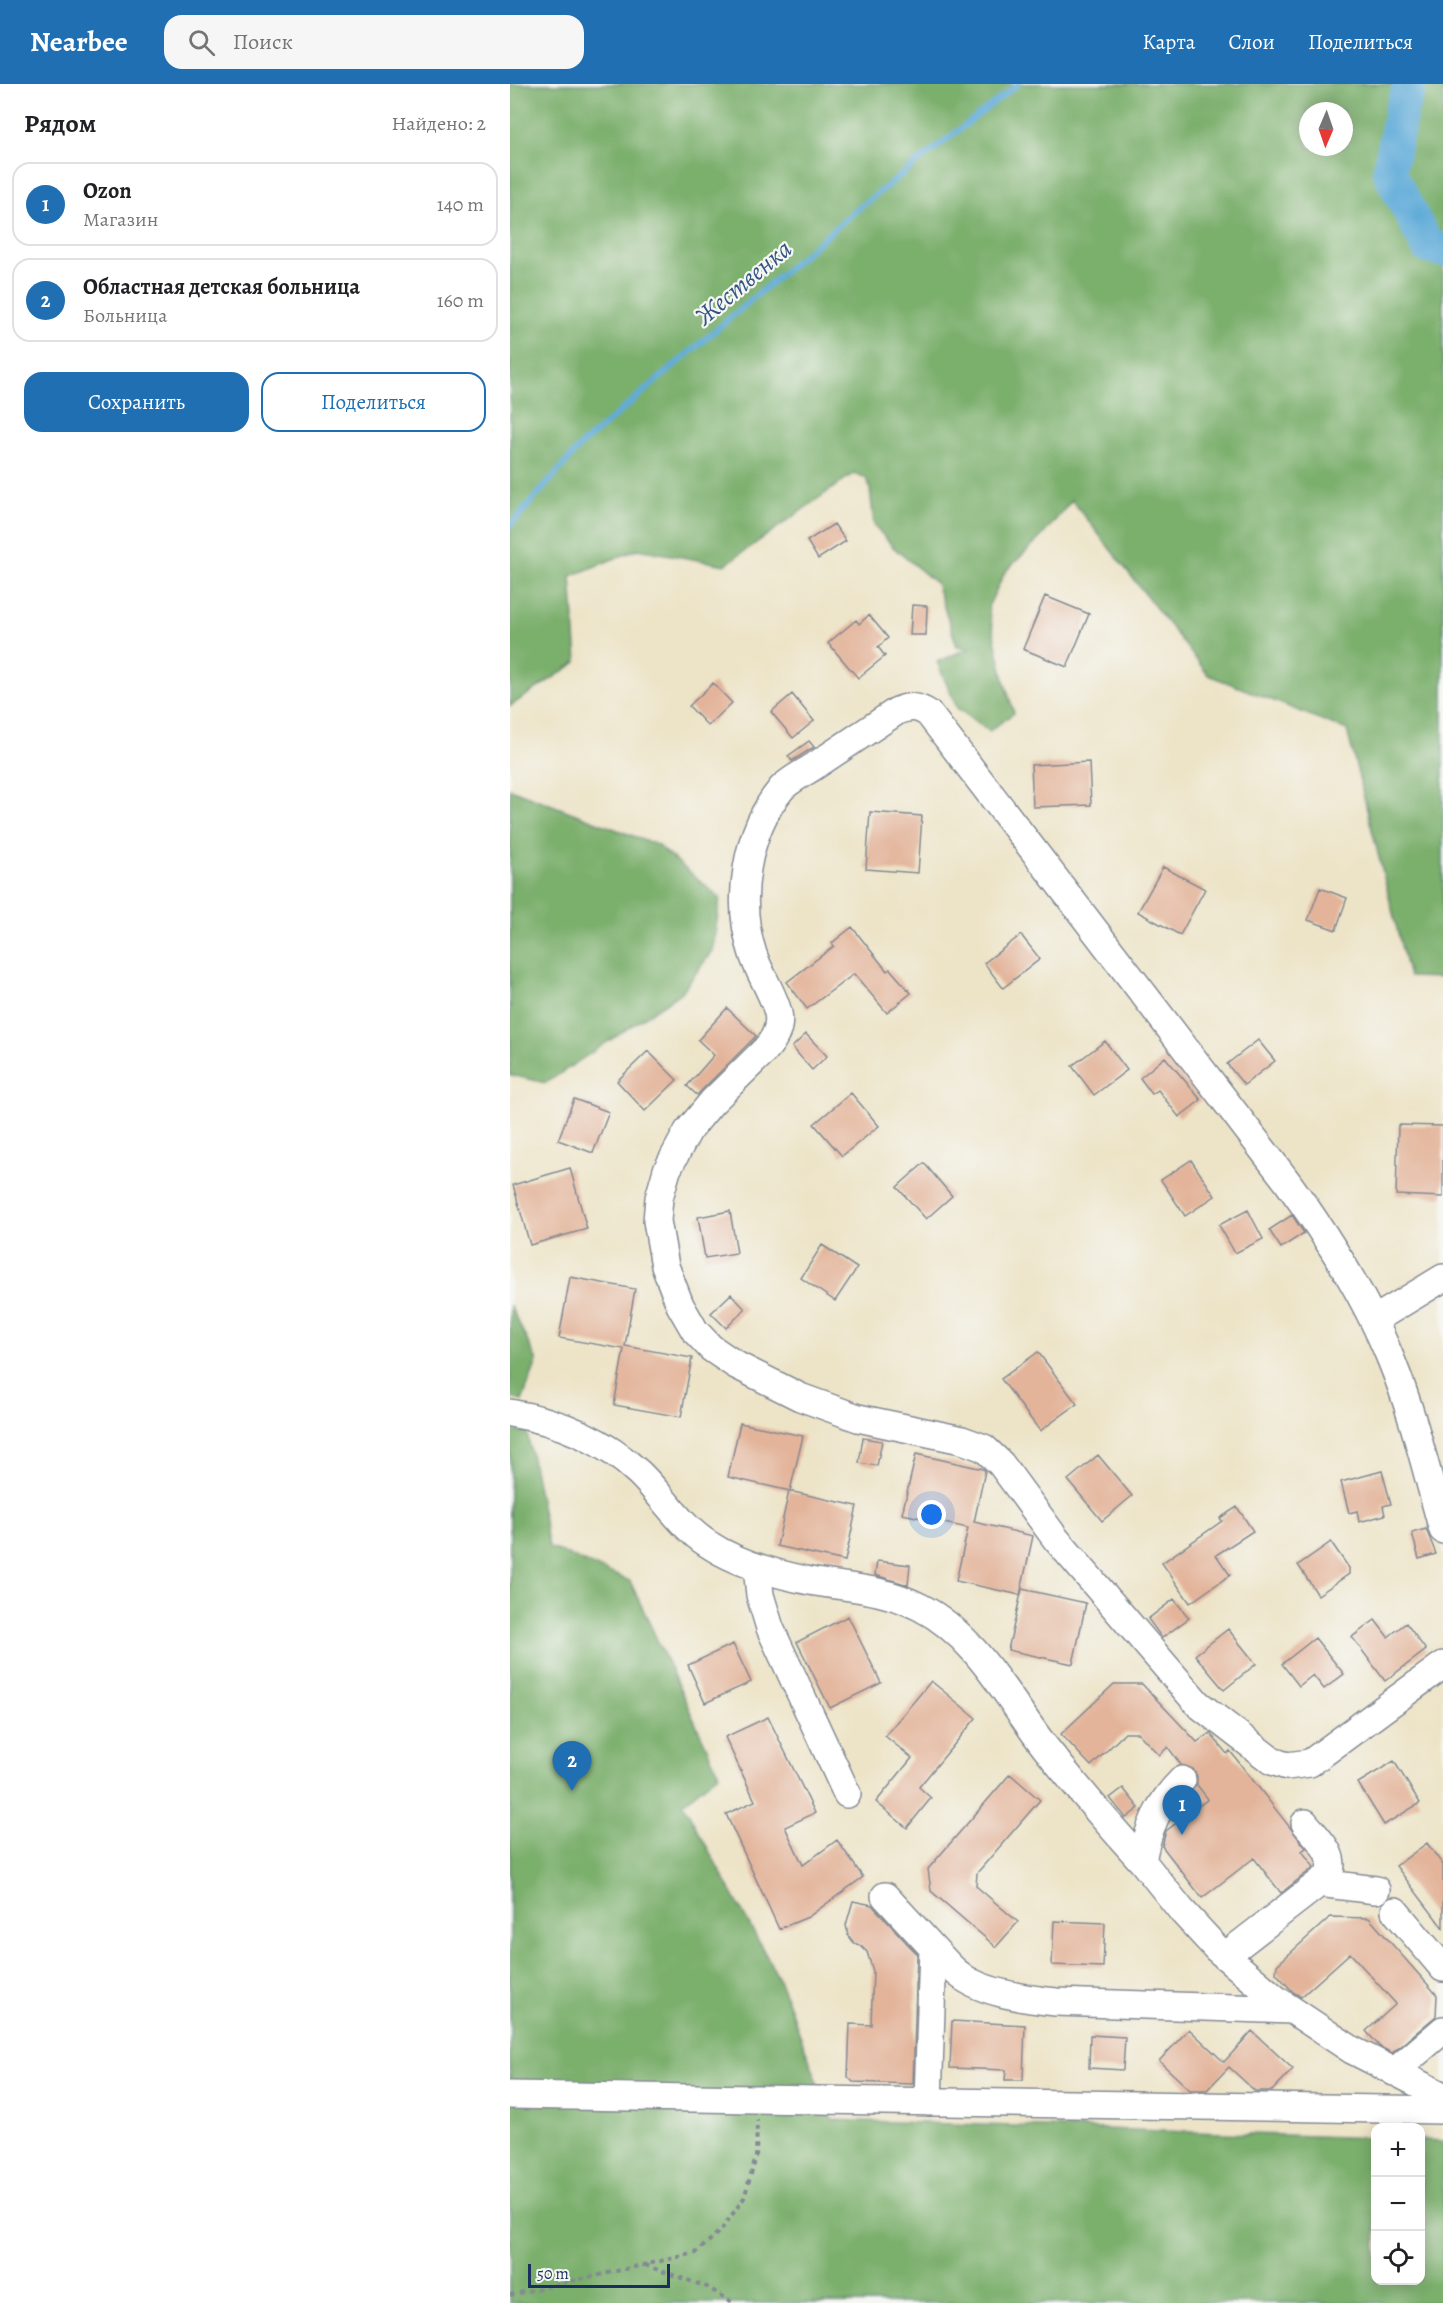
<!DOCTYPE html>
<html lang="ru">
<meta charset="utf-8">
<style>
:root{--surface:#fff;--page:#f6f6f6;--text:#202124;--muted:#757577;--line:#e0e0e0;--accent:#1f6fb2}
body{margin:0;font-family:Alegreya,serif;background:var(--page);color:var(--text)}
.controls{position:absolute;right:18px;bottom:18px;display:grid;overflow:hidden;border-radius:12px;box-shadow:0 3px 15px #0003}
.controls button{width:54px;height:54px;display:grid;place-items:center;padding:0;border:0;border-bottom:2px solid var(--line);background:var(--surface);color:var(--text);font:30px sans-serif}
.compass{position:absolute;left:789px;top:18px;width:54px;height:54px;border-radius:50%;background:var(--surface);box-shadow:0 3px 15px #0003;rotate:182deg}
.scale{position:absolute;left:18px;bottom:15px;width:142px;box-sizing:border-box;padding-left:6px;border:3px solid #1b2f5e;border-top:0;font-size:16px;line-height:21px;white-space:nowrap;color:#1b2f5e;-webkit-text-stroke:4px #f6f6f2;paint-order:stroke}
.you{position:absolute;left:422px;top:1431px;width:21px;height:21px;margin:-15px;border:4px solid #fff;border-radius:50%;background:#1a73e8;box-shadow:0 0 0 9px #1a73e833}
.badge{display:grid;place-items:center;width:39px;height:39px;border-radius:50%;background:var(--accent);color:#fff;font-size:20px;font-weight:700}
.pin{position:absolute;translate:-50% -50px;filter:drop-shadow(0 2px 3px #0008)}
.pin::after{content:'';position:absolute;top:32px;width:21px;height:18px;background:inherit;clip-path:polygon(0 0,100% 0,50% 100%)}
.list{margin:0;padding:0;list-style:none}
h2{display:flex;justify-content:space-between;align-items:center;height:78px;margin:0;padding:0 24px;font-size:26px}
h2 small{font-size:20px;font-weight:400;color:var(--muted)}
.list li{display:grid;grid-template-columns:39px 1fr auto;gap:18px;align-items:center;box-sizing:border-box;height:84px;margin:0 12px 12px;padding:0 12px;border:2px solid var(--line);border-radius:18px}
.list b{display:block;font-size:22px;white-space:nowrap}
.list p{margin:0;font-size:20px;white-space:nowrap;color:var(--muted)}
.list em{font-size:20px;font-style:normal;color:var(--muted)}
.actions{display:flex;gap:12px;padding:18px 24px}
.actions a{flex:1;padding:14px 0;border:2px solid var(--accent);border-radius:18px;text-align:center;font-size:21px;color:var(--accent)}
.actions .main{background:var(--accent);color:#fff}
.icon{flex:none;width:33px;height:33px;fill:none;stroke:currentColor;stroke-width:2;stroke-linecap:round;stroke-linejoin:round}
.map{position:relative;flex:none;width:933px;height:2219px;overflow:hidden}
header{display:flex;align-items:center;gap:36px;box-sizing:border-box;height:84px;padding:0 30px;background:var(--accent);color:#fff}
header strong{font-size:28px}
nav{display:flex;gap:33px;margin-inline-start:auto;font-size:21px}
.search{width:420px;height:54px;background:var(--page);display:flex;align-items:center;gap:15px;box-sizing:border-box;padding:0 21px;border-radius:18px;color:var(--muted);font-size:22px}
main{display:flex}
aside{flex:1;background:var(--surface)}
.map>svg:first-child{display:block}
.forest{fill:#7aaf6c;stroke:#4a6f65;stroke-width:1.5;fill-rule:evenodd}
.lines{fill:none;stroke-linecap:round;stroke-linejoin:round}
.stream{stroke:#61acd9;stroke-width:6}
.river{stroke:#61acd9;stroke-width:34}
.building{fill:#e3b49a}
.minor-casing{stroke:#848a93;stroke-width:30}
.path{stroke:#848a93;stroke-width:4;stroke-dasharray:4.5 4.5;stroke-linecap:butt}
.minor{stroke:#fff;stroke-width:27}
.labels{text-anchor:middle;stroke-width:4.5;stroke-linejoin:round;paint-order:stroke}
.water-label{font-size:26px;font-style:italic;fill:#305483;stroke:#f6f6f2}
</style>
<header>
<strong>Nearbee</strong>
<div class="search"><svg class="icon" aria-label="search" viewBox="0 0 24 24"><circle cx="10" cy="10" r="6"/><path d="M15 15l6 6"/></svg>Поиск</div>
<nav><a>Карта</a><a>Слои</a><a>Поделиться</a></nav>
</header>
<main>
<aside>
<h2>Рядом<small>Найдено: 2</small></h2>
<ul class="list">
<li><span class="badge">1</span><div><b>Ozon</b><p>Магазин</p></div><em>140 m</em></li>
<li><span class="badge">2</span><div><b>Областная детская больница</b><p>Больница</p></div><em>160 m</em></li>
</ul>
<div class="actions"><a class="main">Сохранить</a><a>Поделиться</a></div>
</aside>
<div class="map">
<svg width="933" height="2219" viewBox="0 0 933 2219">
<rect width="100%" height="100%" fill="#f6f6f2"/>
<filter id="ink" filterUnits="userSpaceOnUse"><feTurbulence type="fractalNoise" baseFrequency=".0167" numOctaves="2"/><feDisplacementMap in="SourceGraphic" scale="12" xChannelSelector="R" yChannelSelector="G"/><feConvolveMatrix kernelMatrix="1 2 1 2 8 2 1 2 1" color-interpolation-filters="sRGB"/></filter>
<filter id="wash" filterUnits="userSpaceOnUse"><feTurbulence type="fractalNoise" baseFrequency=".008" numOctaves="4" result="noise"/><feDisplacementMap in="SourceGraphic" scale="24" xChannelSelector="R" yChannelSelector="G"/><feGaussianBlur stdDeviation="1.35" result="paint"/><feColorMatrix in="noise" values="0 0 0 0 0 0 0 0 0 0 0 0 0 0 0 0 0 1.4 0 .05"/><feComposite in="paint" operator="in"/></filter>
<g filter="url(#wash)">
<rect width="100%" height="100%" fill="#ede4c8"/>
<!-- forest -->
<path class="forest" d="M0,0h933v894l-34,-1 -62,-247 -139,-55 -136,-175 -30,36 -37,36 -17,35 16,73 10,33 -25,18 -32,-23 -20,-46 32,-14 -12,-2 -21,-63 -42,-35 -20,-23 -4,-36 -4,-11 -12,-5 -129,92 -87,-16 -67,27 6,86 -67,44zM798,27h36v36h-36z
M0,705l147,56 63,53 -7,52 -31,42 -136,91 -36,-8z
M0,1221l27,56 -15,40 -12,-3z
M0,1347l17,1 22,115 81,34 89,193 -36,29 96,176 53,141 543,18 1,142h44l1,-140 22,1v162h-933z"/>
<g class="lines">
<!-- stream -->
<path class="stream" d="M0,442l71,-81 279,-238 158,-123"/>
<!-- river -->
<path class="river" d="M900,0l-9,27 -12,61 39,75 15,3"/>
</g>
<g id="blocks">
<!-- building -->
<path class="building" d="M324,440l12,17 -28,18 -11,-18z
M535,512l44,18 -22,53 -44,-18z
M402,521l15,1 -1,29h-16z
M359,531l19,23 -10,9 7,9 -27,22 -30,-35 28,-23 3,4z
M203,599l19,20 -24,23 -19,-20z
M282,610l22,27 -21,17 -22,-26z
M299,657l5,6 -22,14 -4,-5z
M579,678l2,43 -58,2 -2,-42z
M360,728l52,4 -4,57 -52,-4z
M653,783l42,22 -25,46 -42,-23z
M810,804l27,10 -11,32 -28,-10z
M342,843l35,44 3,-2 21,24 -24,20 -33,-39 -47,35 -20,-27 47,-36 -2,-3z
M511,851l19,24 -37,29 -19,-25z
M217,924l29,28 -59,59 -10,-9 27,-31 -16,-15z
M296,950l21,22 -15,14 -20,-23z
M748,956l17,21 -31,24 -17,-21z
M595,957l22,29 -33,25 -22,-29z
M138,967l29,29 -32,31 -28,-30z
M655,973l36,43 -22,17 -21,-27 -6,4 -12,-16z
M341,1009l28,33 -37,30 -28,-32z
M64,1015l35,13 -16,41 -35,-13z
M888,1041l45,1v71l-47,-2z
M681,1076l24,36 -30,20 -24,-36z
M414,1079l28,33 -26,23 -29,-32z
M60,1084l17,61 -57,16 -17,-60z
M738,1126l15,29 -28,14 -16,-28z
M220,1127l7,42 -32,5 -7,-41z
M782,1131l12,18 -23,15 -12,-18z
M312,1161l35,23 -22,33 -34,-23z
M60,1193l65,12 -10,57 67,12 -11,59 -67,-12 10,-56 -65,-11z
M221,1210l14,15 -19,19 -15,-15z
M528,1268l39,52 -37,27 -39,-52z
M230,1339l63,13 -13,55 -62,-14z
M353,1354l19,3 -5,25 -18,-3z
M406,1370l67,15 2,2 -11,51 59,14 -13,59 -64,-14 12,-53 -66,-14z
M588,1371l34,41 -30,25 -34,-41z
M872,1387l9,33 -8,2 2,9 -26,7 -2,-11 -8,2 -8,-31z
M279,1407l68,15 -12,55 -68,-15z
M727,1423l16,24 -37,24 14,20 -40,28 -28,-40 60,-42 -2,-3z
M916,1445l10,25 -17,5 -7,-26z
M821,1458l18,26v6l-31,21 -20,-30z
M367,1477l33,4 -2,20 -33,-10z
M512,1505l64,14 -13,61 -65,-14z
M664,1515l15,19 -27,20 -14,-19z
M338,1532l33,67 -51,25 -33,-66z
M865,1536l13,17 18,-14 20,27 -41,31 -33,-44z
M718,1545l28,35 -32,26 -29,-35z
M805,1554l29,36 -20,15 -11,-14 -14,11 -17,-22z
M223,1560l18,38 -46,21 -17,-38z
M421,1597l45,37 -57,69 12,11 -24,30 -31,-26 36,-44 -27,-22z
M604,1600h28l55,58 13,-9 17,21 3,-3 76,97 -4,3 12,16 -33,26 -27,-35 -52,40 -40,-52 4,-15 42,-32 -11,-14v-9l-4,-7 -12,-4 -13,-18 -9,8 -21,-22h-13l-34,33 -30,-32z
M258,1633l47,96 -30,14 18,38 34,-25 26,37 -55,40 -29,12 -53,-115 29,-13 -30,-64z
M884,1677l26,42 -36,22 -26,-42z
M500,1690l30,26 -63,73 -1,13 42,36 -22,25 -65,-56 -3,-22z
M613,1704l16,20 -13,10 -16,-20z
M917,1759l16,22v63l-47,-62z
M343,1817l19,4 45,49 -4,130 -60,-2 -5,-5 2,-53 21,1 2,-54 -6,-19 -6,-6 -7,-3 -6,-8 -2,-10z
M820,1833l39,1 68,77 -1,21 -44,37 -12,-6 -14,-16 30,-27 -46,-51 -49,44 -8,-5 -17,-19 1,-8z
M544,1837l51,2 -2,44 -51,-2z
M442,1937l73,4 -2,55h-18l1,-10 -56,-2z
M679,1945l35,33 28,-31 41,38 -21,22h-17l-26,-24 -22,23h-17l-31,-29z
M580,1951l35,2 -2,33 -34,-2z"/>
</g>
</g>
<g filter="url(#ink)">
<use href="#blocks" fill-opacity="0" stroke="#848a93" stroke-width="1.5"/>
<g class="lines">
<!-- minor casing -->
<g class="minor-casing">
<path id="minor" d="M864,1236l69,-42
M0,1329c48,8 93,26 129,60 24,23 41,53 69,71 30,20 67,30 102,37 39,7 73,7 110,26 57,29 87,91 125,140 31,39 63,77 97,114
M933,1446c-16,-56 -29,-114 -51,-168 -26,-65 -64,-125 -106,-182l-357,-466c-11,-8 -19,-8 -32,-3 -27,18 -54,36 -81,54 -10,7 -25,14 -34,23 -36,43 -47,113 -29,166 6,19 21,41 25,59 3,14 -4,27 -13,37l-53,52 -24,29 -21,39 -8,28 -2,23 8,45 15,39 15,26 16,17 25,17 64,32 58,21 104,22 22,8 17,16 55,75 142,165 74,57 15,5 23,-3 133,-98
M247,1483l3,28 10,33 77,166
M672,1696c-24,24 -34,48 -40,81l40,50 35,38 60,51 75,50 91,46
M809,1799l57,7
M375,1812l48,52
M885,1827l48,57
M715,1872l102,-79c13,-20 -10,-39 -22,-54
M884,1988l49,-42
M0,2011l933,15
M418,2018l5,-154c9,9 17,20 27,27 22,18 68,24 96,27l236,8"/>
</g>
<!-- path -->
<path class="path" d="M135,2181l62,22 27,16
M0,2211l186,-42 26,-24 22,-31 12,-41 1,-37"/>
<!-- minor -->
<use href="#minor" class="minor"/>
</g>
</g>
<g class="labels">
<!-- water labels -->
<g class="water-label">
<text transform="translate(233 198) rotate(-40)" y="9">Жественка</text>
</g>
</g>
</svg>
<div class="controls">
<button>+</button>
<button>−</button>
<button><svg class="icon" aria-label="locate" viewBox="0 0 24 24"><circle cx="12" cy="12" r="6"/><path d="M12 2v4M12 18v4M2 12h4M18 12h4"/></svg></button>
</div>
<svg class="compass" viewBox="-18 -18 36 36"><path d="M0-13l5 13h-10z" fill="#e53935"/><path d="M0 13l5-13h-10z" fill="#757577"/></svg>
<div class="scale">50 m</div>
<div class="you"></div>
<div class="pin badge" style="left:672px;top:1751px">1</div>
<div class="pin badge" style="left:62px;top:1707px">2</div>
</div>
</main>
